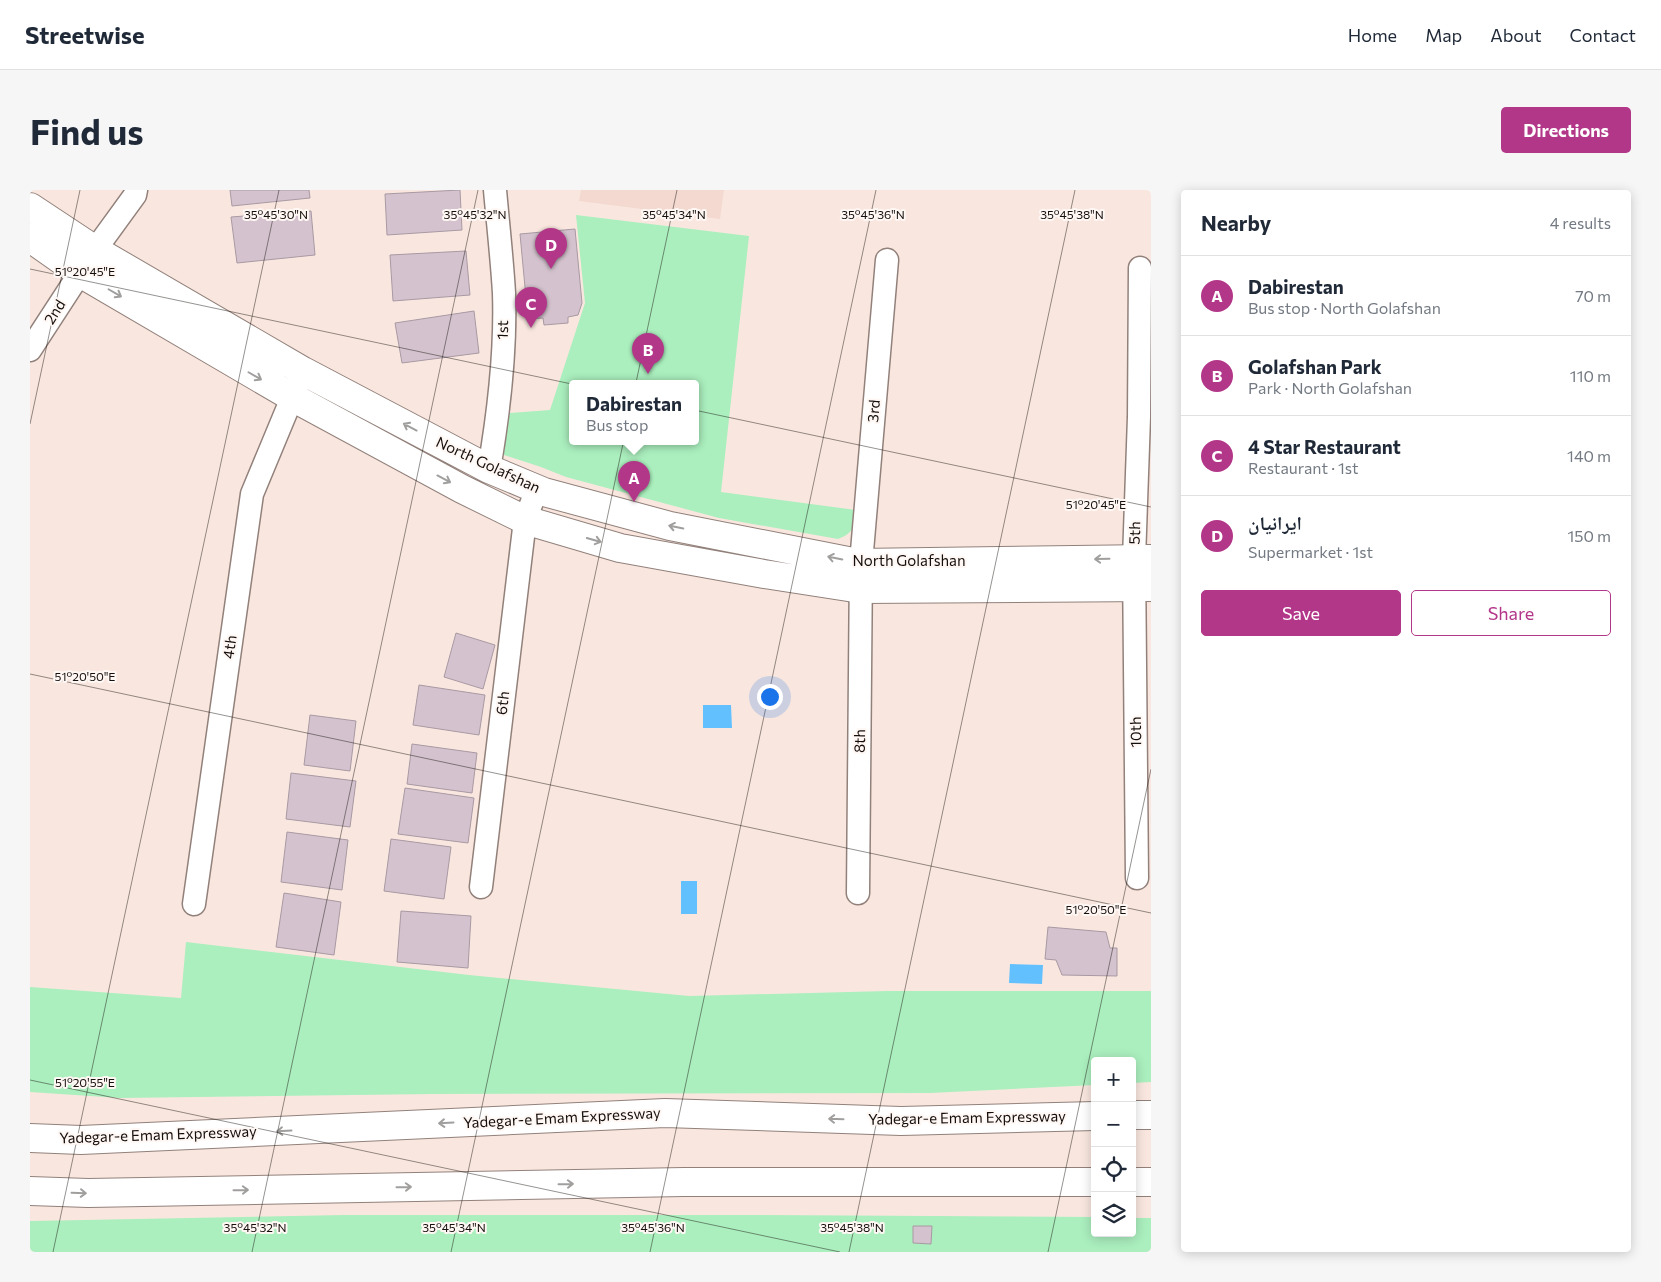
<!DOCTYPE html>
<meta charset="utf-8">
<style>
:root{--surface:#fff;--page:#f6f6f7;--text:#1f2937;--muted:#747a83;--line:#e0e1e3;--accent:#b33789}
body{margin:0;font-family:Commissioner,"Noto Naskh Arabic",sans-serif;background:var(--page);color:var(--text)}
.controls{position:absolute;right:15px;bottom:15px;display:grid;overflow:hidden;border-radius:5px;box-shadow:0 2px 12px #0003}
.controls button{width:45px;height:45px;display:grid;place-items:center;padding:0;border:0;border-bottom:1px solid var(--line);background:var(--surface);color:var(--text);font:25px sans-serif}
.you{position:absolute;left:739px;top:506px;width:18px;height:18px;margin:-12px;border:4px solid #fff;border-radius:50%;background:#1a73e8;box-shadow:0 0 0 8px #1a73e833}
.badge{display:grid;place-items:center;width:32px;height:32px;border-radius:50%;background:var(--accent);color:#fff;font-size:16px;font-weight:700}
.pin{position:absolute;translate:-50% -41px;filter:drop-shadow(0 1px 2px #0008)}
.pin::after{content:'';position:absolute;top:26px;width:18px;height:15px;background:inherit;clip-path:polygon(0 0,100% 0,50% 100%)}
.popup{position:absolute;left:539px;top:190px;width:130px;height:65px;box-sizing:border-box;display:grid;place-content:center;border-radius:5px;background:var(--surface);filter:drop-shadow(0 1px 4px #0005);font-size:16px;white-space:nowrap;color:var(--muted)}
.popup b{font-size:19px;color:var(--text)}
.popup::after{content:'';position:absolute;left:50%;top:100%;margin-left:-10px;border:10px solid transparent;border-top-color:var(--surface)}
.list{margin:0;padding:0;list-style:none}
h2{display:flex;justify-content:space-between;align-items:center;height:65px;margin:0;padding:0 20px;font-size:21px}
h2 small{font-size:16px;font-weight:400;color:var(--muted)}
.list li{display:grid;grid-template-columns:32px 1fr auto;gap:15px;align-items:center;box-sizing:border-box;height:80px;padding:0 20px;border-top:1px solid var(--line)}
.list b{display:block;font-size:19px;white-space:nowrap}
.list p{margin:0;font-size:16px;white-space:nowrap;color:var(--muted)}
.list em{font-size:16px;font-style:normal;color:var(--muted)}
.actions{display:flex;gap:10px;padding:15px 20px}
.actions a{flex:1;padding:11px 0;border:1px solid var(--accent);border-radius:5px;text-align:center;font-size:18px;color:var(--accent)}
.actions .main{background:var(--accent);color:#fff}
.icon{flex:none;width:28px;height:28px;fill:none;stroke:currentColor;stroke-width:2;stroke-linecap:round;stroke-linejoin:round}
.map{position:relative;flex:none;width:1121px;height:1062px;overflow:hidden;border-radius:5px}
header{display:flex;align-items:center;gap:30px;box-sizing:border-box;height:70px;padding:0 25px;background:var(--surface);border-bottom:1px solid var(--line)}
header strong{font-size:24px}
nav{display:flex;gap:28px;margin-inline-start:auto;font-size:18px}
.intro{display:flex;align-items:center;justify-content:space-between;box-sizing:border-box;height:120px;padding:0 30px}
h1{margin:0;font-size:35px}
.button{padding:12px 22px;border-radius:5px;background:var(--accent);color:#fff;font-size:18px;font-weight:700}
main{display:flex;gap:30px;padding:0 30px}
aside{flex:1;background:var(--surface);border-radius:5px;box-shadow:0 2px 12px #0003}
.map>svg:first-child{display:block}
.built{fill:#f3d9cf}
.green{fill:#abefbe;fill-rule:evenodd}
.water{fill:#63c0fe}
.building{fill:#d4c3ce;stroke:#a899a3}
.lines{fill:none;stroke-linecap:round;stroke-linejoin:round}
.minor-casing{stroke:#92817b;stroke-width:25}
.secondary-casing{stroke:#92817b;stroke-width:30}
.trunk-casing{stroke:#92817b;stroke-width:30}
.minor{stroke:#fff;stroke-width:22}
.secondary{stroke:#fff;stroke-width:28}
.trunk{stroke:#fff;stroke-width:28}
.oneway{stroke:#a19f9e}
.ticks{fill:none;stroke:#150f0c;stroke-width:1;stroke-opacity:0.45}
.labels{text-anchor:middle;stroke-width:4;stroke-linejoin:round;paint-order:stroke}
.street-label{font-size:15px;fill:#150f0c;stroke:#fef7f4}
.ticks-label{font-size:12px;text-anchor:middle;fill:#150f0c;stroke:#fef7f4;stroke-width:4;stroke-linejoin:round;paint-order:stroke}
</style>
<header>
<strong>Streetwise</strong>
<nav><a>Home</a><a>Map</a><a>About</a><a>Contact</a></nav>
</header>
<div class="intro"><h1>Find us</h1><a class="button">Directions</a></div>
<main>
<div class="map">
<svg width="1121" height="1062" viewBox="0 0 1121 1062">
<rect width="100%" height="100%" fill="#f9e7df"/>
<!-- built -->
<path class="built" d="M551,0h143l-4,29 -141,-18z"/>
<!-- green -->
<path class="green" d="M546,25l173,21 -28,256 135,18c-1,16 -2,23 -18,29l-119,-21 -153,-41 -25,-10 -43,-14 12,-40 40,-3 35,-107zM543,193h122v58h-122z
M156,752l283,33 220,21 198,-5h264v91l-19,1v-22h-37v24l-165,8 -496,1 -314,4 -90,-6v-105l151,11z
M314,1025h408l343,2v16h37v-15h19v34h-1121v-31z"/>
<!-- water -->
<path class="water" d="M673,515h28l1,23h-29z
M651,691h16v33h-16z
M980,774l33,1 -1,19 -33,-1z"/>
<!-- building -->
<path class="building" d="M200,0h79l1,8 -78,8z
M430,0l2,40 -75,5 -2,-41z
M281,21l4,44 -78,8 -6,-46z
M545,39l7,74 -4,12 -10,2v6l-24,2 -1,-7 -15,1 -8,-85z
M436,61l4,44 -77,6 -3,-46z
M444,121l5,42 -77,10 -7,-40z
M426,443l39,12 -12,44 -39,-12z
M389,495l66,10 -6,40 -66,-10z
M280,525l46,6 -6,50 -46,-6z
M382,554l65,9 -5,40 -65,-9z
M261,583l65,8 -6,46 -64,-8z
M375,598l69,10 -6,45 -70,-9z
M257,642l61,8 -6,50 -61,-8z
M361,649l60,8 -7,52 -60,-8z
M254,703l57,9 -7,53 -58,-8z
M371,721l70,5 -3,52 -71,-6z
M1018,737l58,5 4,16h7v28l-55,-1 -6,-15 -11,-1z
M883,1036h19l-1,18 -18,-1z"/>
<g class="lines">
<!-- minor casing -->
<g class="minor-casing">
<path id="minor" d="M0,160l65,-100 40,-55 1,-5
M459,279c10,-58 17,-117 15,-176 -2,-34 -6,-69 -9,-103
M1107,688l-3,-319 5,-142 1,-149
M451,697l44,-367 12,-31
M828,703l3,-330 26,-303
M164,714l58,-410 47,-113"/>
</g>
<!-- secondary casing -->
<g class="secondary-casing">
<path id="secondary" d="M0,17l65,43 208,121 186,98 55,23 126,34 188,37 293,-4
M0,48l50,35 212,124 170,92 63,31 95,28 144,26 97,15 290,-2"/>
</g>
<!-- trunk casing -->
<g class="trunk-casing">
<path id="trunk" d="M1102,925h19
M0,948l51,2 584,-27 236,8 194,-5
M1102,992h19
M0,1001l58,2 596,-11h411"/>
</g>
<!-- minor -->
<use href="#minor" class="minor"/>
<!-- secondary -->
<use href="#secondary" class="secondary"/>
<!-- trunk -->
<use href="#trunk" class="trunk"/>
</g>
<!-- one-way arrows -->
<defs><path id="oneway-shaft" d="M-6 0H5M1.5-3L5.5 0L1.5 3" fill="none" stroke-width="1.6" stroke-linecap="round" stroke-linejoin="round" transform="scale(1.25)"/></defs>
<g class="oneway">
<use href="#oneway-shaft" transform="translate(85 103) rotate(30)"/>
<use href="#oneway-shaft" transform="translate(225 186) rotate(30)"/>
<use href="#oneway-shaft" transform="translate(380 237) rotate(-152)"/>
<use href="#oneway-shaft" transform="translate(414 289) rotate(28)"/>
<use href="#oneway-shaft" transform="translate(646 337) rotate(-168)"/>
<use href="#oneway-shaft" transform="translate(564 350) rotate(16)"/>
<use href="#oneway-shaft" transform="translate(805 368) rotate(-169)"/>
<use href="#oneway-shaft" transform="translate(1072 369) rotate(179)"/>
<use href="#oneway-shaft" transform="translate(806 929) rotate(-178)"/>
<use href="#oneway-shaft" transform="translate(416 933) rotate(177)"/>
<use href="#oneway-shaft" transform="translate(254 941) rotate(177)"/>
<use href="#oneway-shaft" transform="translate(536 994) rotate(-1)"/>
<use href="#oneway-shaft" transform="translate(374 997) rotate(-1)"/>
<use href="#oneway-shaft" transform="translate(211 1000) rotate(-1)"/>
<use href="#oneway-shaft" transform="translate(49 1003) rotate(2)"/>
</g>
<!-- ticks -->
<path class="ticks" d="M0,79l1121,238M0,234l50,-234M0,484l1121,239M0,890l810,172M23,1062l226,-1062M222,1062l226,-1062M421,1062l226,-1062M620,1062l226,-1062M819,1062l226,-1062M1018,1062l103,-483"/>
<g class="labels">
<!-- street labels -->
<g class="street-label">
<text transform="translate(25 122) rotate(-58)" y="5">2nd</text>
<text transform="translate(473 140) rotate(-89)" y="5">1st</text>
<text transform="translate(844 221) rotate(-85)" y="5">3rd</text>
<text transform="translate(458 275) rotate(25)" y="5">North Golafshan</text>
<text transform="translate(1105 343) rotate(-88)" y="5">5th</text>
<text x="879" y="376">North Golafshan</text>
<text transform="translate(200 457) rotate(-82)" y="5">4th</text>
<text transform="translate(473 513) rotate(-83)" y="5">6th</text>
<text transform="translate(1106 542) rotate(-91)" y="5">10th</text>
<text transform="translate(830 551) rotate(-89)" y="5">8th</text>
<text transform="translate(532 928) rotate(-3)" y="5">Yadegar-e Emam Expressway</text>
<text transform="translate(937 928) rotate(-1)" y="5">Yadegar-e Emam Expressway</text>
<text transform="translate(128 945) rotate(-2)" y="5">Yadegar-e Emam Expressway</text>
</g>
</g>
<g class="ticks-label">
<text x="246" y="29">35°45'30"N</text>
<text x="445" y="29">35°45'32"N</text>
<text x="644" y="29">35°45'34"N</text>
<text x="843" y="29">35°45'36"N</text>
<text x="1042" y="29">35°45'38"N</text>
<text x="55" y="86">51°20'45"E</text>
<text x="1066" y="319">51°20'45"E</text>
<text x="55" y="491">51°20'50"E</text>
<text x="1066" y="724">51°20'50"E</text>
<text x="55" y="897">51°20'55"E</text>
<text x="225" y="1042">35°45'32"N</text>
<text x="424" y="1042">35°45'34"N</text>
<text x="623" y="1042">35°45'36"N</text>
<text x="822" y="1042">35°45'38"N</text>
</g>
</svg>
<div class="controls">
<button>+</button>
<button>−</button>
<button><svg class="icon" aria-label="locate" viewBox="0 0 24 24"><circle cx="12" cy="12" r="6"/><path d="M12 2v4M12 18v4M2 12h4M18 12h4"/></svg></button>
<button><svg class="icon" aria-label="layers" viewBox="0 0 24 24"><path d="M12 4l9 5-9 5-9-5zM3 14l9 5 9-5"/></svg></button>
</div>
<div class="you"></div>
<div class="pin badge" style="left:604px;top:312px">A</div>
<div class="popup"><b>Dabirestan</b>Bus stop</div>
<div class="pin badge" style="left:618px;top:184px">B</div>
<div class="pin badge" style="left:501px;top:138px">C</div>
<div class="pin badge" style="left:521px;top:79px">D</div>
</div>
<aside>
<h2>Nearby<small>4 results</small></h2>
<ul class="list">
<li><span class="badge">A</span><div><b>Dabirestan</b><p>Bus stop · North Golafshan</p></div><em>70 m</em></li>
<li><span class="badge">B</span><div><b>Golafshan Park</b><p>Park · North Golafshan</p></div><em>110 m</em></li>
<li><span class="badge">C</span><div><b>4 Star Restaurant</b><p>Restaurant · 1st</p></div><em>140 m</em></li>
<li><span class="badge">D</span><div><b>ایرانیان</b><p>Supermarket · 1st</p></div><em>150 m</em></li>
</ul>
<div class="actions"><a class="main">Save</a><a>Share</a></div>
</aside>
</main>
